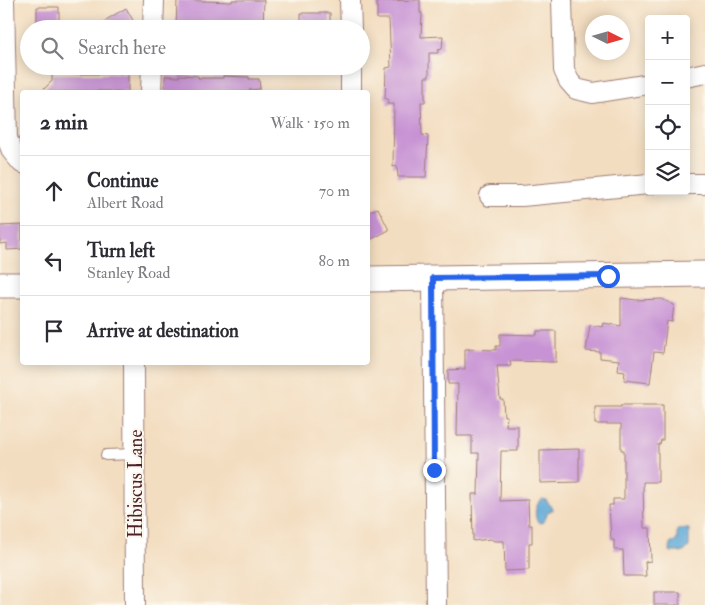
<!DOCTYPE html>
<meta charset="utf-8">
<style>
:root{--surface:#fff;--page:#f2f2f3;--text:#2b2b33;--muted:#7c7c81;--line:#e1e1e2}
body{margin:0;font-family:"IM FELL Double Pica",serif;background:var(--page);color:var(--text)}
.controls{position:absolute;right:15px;top:15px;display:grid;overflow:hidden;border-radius:5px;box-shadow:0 2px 12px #0003}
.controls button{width:45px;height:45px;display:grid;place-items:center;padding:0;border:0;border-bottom:1px solid var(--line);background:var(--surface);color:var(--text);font:25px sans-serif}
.compass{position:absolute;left:585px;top:15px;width:45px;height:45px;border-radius:50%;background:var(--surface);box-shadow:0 2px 12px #0003;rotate:95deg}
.stop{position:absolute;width:15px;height:15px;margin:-11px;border:4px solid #2563eb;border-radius:50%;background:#fff}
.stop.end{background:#2563eb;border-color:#fff;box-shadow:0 1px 5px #0008}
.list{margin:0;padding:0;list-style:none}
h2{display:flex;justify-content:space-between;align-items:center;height:65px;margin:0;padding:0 20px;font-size:21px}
h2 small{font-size:16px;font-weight:400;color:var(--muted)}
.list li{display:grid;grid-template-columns:32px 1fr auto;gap:15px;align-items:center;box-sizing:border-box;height:70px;padding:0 20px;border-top:1px solid var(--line)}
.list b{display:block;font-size:19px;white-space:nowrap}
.list p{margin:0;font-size:16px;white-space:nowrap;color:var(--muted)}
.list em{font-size:16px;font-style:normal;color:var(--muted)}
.icon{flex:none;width:28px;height:28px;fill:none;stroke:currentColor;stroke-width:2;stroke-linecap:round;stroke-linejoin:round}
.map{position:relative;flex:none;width:705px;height:605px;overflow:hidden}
.search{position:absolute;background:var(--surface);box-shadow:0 2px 12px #0003;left:20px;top:20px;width:350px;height:55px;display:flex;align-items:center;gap:12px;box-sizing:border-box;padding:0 18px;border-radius:28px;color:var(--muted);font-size:19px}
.panel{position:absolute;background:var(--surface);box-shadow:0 2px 12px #0003;left:20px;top:90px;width:350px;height:275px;border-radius:5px}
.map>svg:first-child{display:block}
.water{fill:#5da8d6;stroke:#546480}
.building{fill:#c793d4}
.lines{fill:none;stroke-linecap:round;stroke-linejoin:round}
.service-casing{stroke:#9e7e76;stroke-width:12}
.minor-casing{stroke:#9e7e76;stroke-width:22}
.tertiary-casing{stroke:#9e7e76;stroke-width:27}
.service{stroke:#fff;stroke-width:10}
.minor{stroke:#fff;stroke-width:20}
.tertiary{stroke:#fff;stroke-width:25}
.route{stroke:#2563eb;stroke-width:6}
.labels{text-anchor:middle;stroke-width:4;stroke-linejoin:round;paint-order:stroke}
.street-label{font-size:19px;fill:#4a1f2b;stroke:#fbf7ec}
</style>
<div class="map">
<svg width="705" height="605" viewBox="0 0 705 605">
<rect width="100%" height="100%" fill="#fbf7ec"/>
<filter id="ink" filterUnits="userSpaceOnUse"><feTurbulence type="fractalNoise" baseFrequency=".02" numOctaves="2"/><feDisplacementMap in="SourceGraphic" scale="10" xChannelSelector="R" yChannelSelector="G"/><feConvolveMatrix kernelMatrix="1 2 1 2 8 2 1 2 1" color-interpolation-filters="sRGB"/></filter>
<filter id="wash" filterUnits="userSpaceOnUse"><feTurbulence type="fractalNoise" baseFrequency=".0096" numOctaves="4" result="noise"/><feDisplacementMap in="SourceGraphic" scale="20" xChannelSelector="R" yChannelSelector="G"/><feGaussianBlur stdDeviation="1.12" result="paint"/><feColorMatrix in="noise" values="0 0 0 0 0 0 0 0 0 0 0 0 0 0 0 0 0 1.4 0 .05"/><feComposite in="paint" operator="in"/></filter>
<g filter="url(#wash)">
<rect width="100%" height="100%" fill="#f3ddc0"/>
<!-- water -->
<path class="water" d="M542,499l4,1 7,10 -5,2 -4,10 -3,1 -4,-2c-3,-8 -2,-16 5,-22z
M677,529h12v18l-5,5h-14v-9h3l4,-3z"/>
<g id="blocks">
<!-- building -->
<path class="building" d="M177,0l55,2v-2h32l-1,29h-87z
M420,0v13h2l-1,24 22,-1 -1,13 -4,1v3h-9v24h-4v25h-4l1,33 6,1 -2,41h-28l-1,-11 -4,1 1,-63h-7l1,-5h-3l1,-31 5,-1 -2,-48h-12v-18z
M37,7h22v22h-22z
M126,8l8,14 -10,7h-33z
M301,13h29v16h-29z
M52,74h76v18h-15v-1h-38v1h-34l11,-11z
M179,75l19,1v2h25v-2l26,1v2h10l1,10 -11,1 1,2h-85v-16l14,1z
M378,208l11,22 -21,11v-29z
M22,225v24l-15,1v-7l-7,1v-18z
M621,298l15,2 26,-1 12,6 -2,17 -5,-1 -4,32 -9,-1 -4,31 -26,-3 1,-8 -7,-1 1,-11 -19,-2v-6l-14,-1 4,-26 13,2 1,-4 17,3z
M537,331h19v31l-46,-1 1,5h-14l3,33h3l1,17h3l-1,10h12v25h-17l-1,50 28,-1 1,25h3v18h-3v27l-24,1 -1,-30h-10l-3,-2 -18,2 -1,-47h6l1,-41h-7v-17h-15l1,-52h-10v-14l17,-1v-20l31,1v-4h4v-12l37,1z
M621,405h42v35h-2l-1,4h-2v38h-15l1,46h6l1,33 -6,1 1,14h-22l-1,-26h-9v-10h-3l-2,-35h4v-6h11v-49h-3v-26h-26v-17h26z
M579,449v33l-39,1v-33z
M654,592h26v13h-26z"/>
</g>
</g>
<g filter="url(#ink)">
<use href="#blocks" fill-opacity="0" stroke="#9e7e76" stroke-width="1"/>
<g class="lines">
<!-- service casing -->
<g class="service-casing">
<path id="service" d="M106,455l29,-1"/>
</g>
<!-- minor casing -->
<g class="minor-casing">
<path id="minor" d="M4,0l3,138 5,13 10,12
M350,0l1,29
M562,0l2,70 5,11 7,8 17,4 56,-9
M153,29l1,-29
M351,66v26
M686,77l19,-4
M151,92l1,-26
M686,184h19
M490,196h32l127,-12
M433,278l3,327
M134,362l1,243"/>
</g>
<!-- tertiary casing -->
<g class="tertiary-casing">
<path id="tertiary" d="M368,279l337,-5
M0,285h22"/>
</g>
<!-- service -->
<use href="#service" class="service"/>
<!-- minor -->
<use href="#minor" class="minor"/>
<!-- tertiary -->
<use href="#tertiary" class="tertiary"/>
</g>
</g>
<g class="lines" filter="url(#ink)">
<!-- route -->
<path class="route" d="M434,470l-1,-192 175,-2"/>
</g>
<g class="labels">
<!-- street labels -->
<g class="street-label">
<text transform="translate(135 484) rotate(-90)" y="7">Hibiscus Lane</text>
</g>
</g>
</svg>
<div class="controls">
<button>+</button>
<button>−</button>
<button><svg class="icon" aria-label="locate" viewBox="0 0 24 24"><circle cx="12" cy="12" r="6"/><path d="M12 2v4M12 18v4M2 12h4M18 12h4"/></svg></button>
<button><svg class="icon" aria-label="layers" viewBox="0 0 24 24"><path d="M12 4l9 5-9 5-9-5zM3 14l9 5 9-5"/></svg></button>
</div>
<svg class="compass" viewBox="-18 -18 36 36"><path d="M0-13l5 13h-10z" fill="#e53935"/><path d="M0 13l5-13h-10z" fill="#7c7c81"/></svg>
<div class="stop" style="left:608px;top:276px"></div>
<div class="stop end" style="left:434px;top:470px"></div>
<div class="search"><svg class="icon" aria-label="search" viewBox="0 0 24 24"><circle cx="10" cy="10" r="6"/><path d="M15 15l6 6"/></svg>Search here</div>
<section class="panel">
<h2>2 min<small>Walk · 150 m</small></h2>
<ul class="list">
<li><svg class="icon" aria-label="ahead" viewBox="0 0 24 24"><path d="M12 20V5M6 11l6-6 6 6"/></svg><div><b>Continue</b><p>Albert Road</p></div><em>70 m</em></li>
<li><svg class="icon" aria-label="left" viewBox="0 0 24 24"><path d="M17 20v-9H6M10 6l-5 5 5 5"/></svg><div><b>Turn left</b><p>Stanley Road</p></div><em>80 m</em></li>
<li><svg class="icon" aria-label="arrive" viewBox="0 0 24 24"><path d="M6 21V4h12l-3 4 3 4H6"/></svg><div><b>Arrive at destination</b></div></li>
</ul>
</section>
</div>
